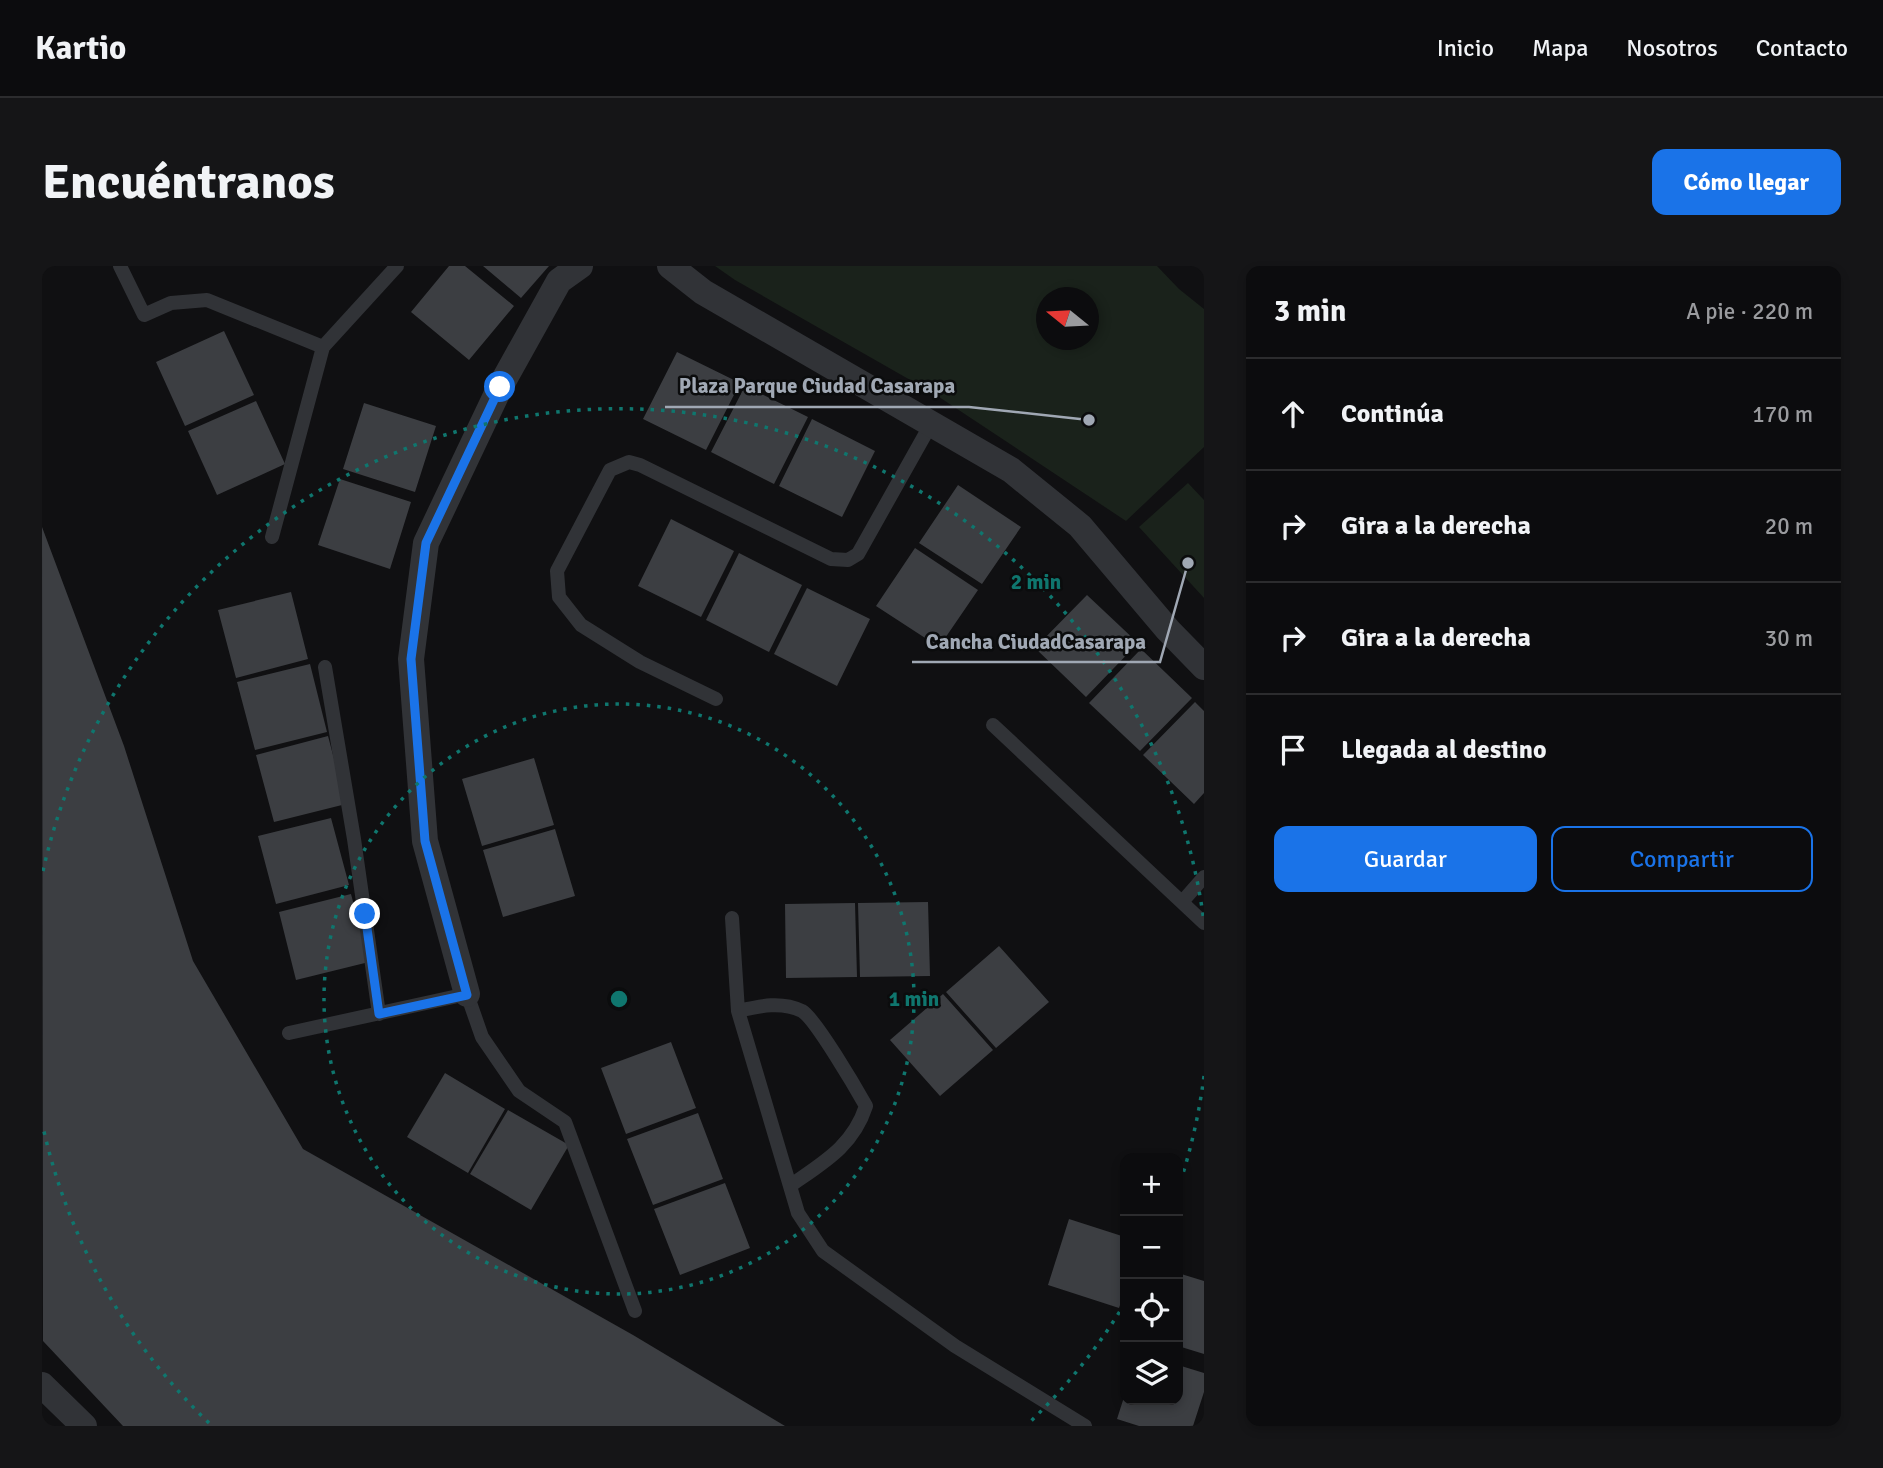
<!DOCTYPE html>
<html lang="es">
<meta charset="utf-8">
<style>
:root{--surface:#0c0c0e;--page:#151517;--text:#f1f3f6;--muted:#9a9b9e;--line:#2c2c2e;--accent:#1a73e8}
body{margin:0;font-family:Signika,sans-serif;background:var(--page);color:var(--text)}
.controls{position:absolute;right:21px;bottom:21px;display:grid;overflow:hidden;border-radius:14px;box-shadow:0 4px 10px #0003}
.controls button{width:63px;height:63px;display:grid;place-items:center;padding:0;border:0;border-bottom:2px solid var(--line);background:var(--surface);color:var(--text);font:35px sans-serif}
.compass{position:absolute;left:994px;top:21px;width:63px;height:63px;border-radius:50%;background:var(--surface);box-shadow:0 4px 10px #0003;rotate:288deg}
.stop{position:absolute;width:21px;height:21px;margin:-16px;border:5px solid #1a73e8;border-radius:50%;background:#fff}
.stop.end{background:#1a73e8;border-color:#fff;box-shadow:0 2px 7px #0008}
.list{margin:0;padding:0;list-style:none}
h2{display:flex;justify-content:space-between;align-items:center;height:91px;margin:0;padding:0 28px;font-size:30px}
h2 small{font-size:23px;font-weight:400;color:var(--muted)}
.list li{display:grid;grid-template-columns:46px 1fr auto;gap:21px;align-items:center;box-sizing:border-box;height:112px;padding:0 28px;border-top:2px solid var(--line)}
.list b{display:block;font-size:26px;white-space:nowrap}
.list em{font-size:23px;font-style:normal;color:var(--muted)}
.actions{display:flex;gap:14px;padding:21px 28px}
.actions a{flex:1;padding:16px 0;border:2px solid var(--accent);border-radius:14px;text-align:center;font-size:24px;color:var(--accent)}
.actions .main{background:var(--accent);color:#fff}
.icon{flex:none;width:38px;height:38px;fill:none;stroke:currentColor;stroke-width:2;stroke-linecap:round;stroke-linejoin:round}
.map{position:relative;flex:none;width:1162px;height:1160px;overflow:hidden;border-radius:14px}
header{display:flex;align-items:center;gap:42px;box-sizing:border-box;height:98px;padding:0 35px;background:var(--surface);border-bottom:2px solid var(--line)}
header strong{font-size:33px}
nav{display:flex;gap:38px;margin-inline-start:auto;font-size:24px}
.intro{display:flex;align-items:center;justify-content:space-between;box-sizing:border-box;height:168px;padding:0 42px}
h1{margin:0;font-size:49px}
.button{padding:18px 32px;border-radius:14px;background:var(--accent);color:#fff;font-size:24px;font-weight:700}
main{display:flex;gap:42px;padding:0 42px}
aside{flex:1;background:var(--surface);border-radius:14px;box-shadow:0 4px 10px #0003}
.map>svg:first-child{display:block}
.green{fill:#1a221b;fill-rule:evenodd}
.building{fill:#3c3e42}
.lines{fill:none;stroke-linecap:round;stroke-linejoin:round}
.lane{stroke:#313337;stroke-width:14}
.street{stroke:#313337;stroke-width:26}
.route{stroke:#1a73e8;stroke-width:9}
.ring{fill:none;stroke:#0f766e;stroke-width:3.5;stroke-dasharray:3.5 7}
.centre{fill:#0f766e;stroke:#0b0c0d;stroke-width:3.5}
.ring-label{font-size:21px;text-anchor:middle;font-weight:bold;fill:#0f766e;stroke:#0b0c0d;stroke-width:5;stroke-linejoin:round;paint-order:stroke}
.leader{fill:none;stroke:#a0a8b4;stroke-width:2.5}
.callout-dot{fill:#a0a8b4;stroke:#0b0c0d;stroke-width:2.5}
.callout-label{font-size:21px;text-anchor:middle;font-weight:bold;fill:#a0a8b4;stroke:#0b0c0d;stroke-width:5;stroke-linejoin:round;paint-order:stroke}
</style>
<header>
<strong>Kartio</strong>
<nav><a>Inicio</a><a>Mapa</a><a>Nosotros</a><a>Contacto</a></nav>
</header>
<div class="intro"><h1>Encuéntranos</h1><a class="button">Cómo llegar</a></div>
<main>
<div class="map">
<svg width="1162" height="1160" viewBox="0 0 1162 1160">
<rect width="100%" height="100%" fill="#101012"/>
<!-- green -->
<path class="green" d="M673,0h442l22,23 25,20v138l-78,74 -193,-128 -198,-113zM1004,32h42v42h-42z
M1146,217l16,17v98l-65,-71z"/>
<!-- building -->
<path class="building" d="M407,0h16l49,40 -45,54 -58,-48z
M441,0h66l-28,32z
M182,65l30,64 -69,31 -29,-64z
M635,86l63,31 -34,67 -63,-31z
M703,120l63,31 -34,67 -63,-32z
M214,135l29,63 -68,31 -29,-64z
M322,137l72,23 -21,66 -72,-23z
M770,153l63,32 -33,66 -63,-31z
M298,213l71,23 -21,67 -72,-24z
M916,219l63,42 -39,57 -63,-41z
M629,253l63,32 -33,66 -63,-31z
M0,261l82,219 69,215 110,188 330,186 152,91h-662l-80,-85z
M873,282l63,42 -39,57 -63,-41z
M697,287l63,32 -33,67 -63,-32z
M765,322l63,31 -33,67 -63,-32z
M249,326l17,67 -72,19 -18,-68z
M1045,329l51,48 -52,54 -51,-49z
M1099,383l51,49 -52,53 -51,-48z
M268,398l17,68 -72,18 -18,-68z
M1153,436l9,9v82l-10,11 -51,-49z
M286,470l18,68 -72,18 -18,-67z
M492,492l20,67 -72,21 -20,-67z
M289,552l18,67 -73,19 -18,-68z
M513,563l20,67 -72,21 -20,-67z
M309,628l18,68 -73,18 -17,-68z
M886,636l2,74 -70,1 -2,-74z
M813,637l2,74 -71,1 -1,-74z
M957,680l50,56 -53,46 -50,-56z
M901,728l50,56 -53,46 -50,-56z
M629,776l25,66 -70,26 -25,-66z
M403,807l60,36 -37,64 -61,-36z
M466,844l61,35 -38,65 -61,-36z
M656,847l25,66 -70,26 -26,-66z
M683,917l25,65 -70,27 -26,-66z
M1027,953l56,18v53l-6,18 -71,-23z
M1136,1007l26,8v73l-26,-8z
M1136,1099l26,8v19l-11,34h-54l-22,-7 8,-25v6h53z"/>
<g class="lines">
<!-- lane -->
<path class="lane" d="M78,0l24,49 27,-12 36,-3 116,47
M230,271l51,-190 74,-81
M283,401l29,172 25,175
M674,433l-76,-37 -59,-37 -22,-28 -2,-26 53,-101 19,-8 11,3 191,94 17,1 10,-6 73,-130
M951,459l211,198
M1140,636l22,-25
M690,652l6,93 60,202 25,38 132,95 130,80
M696,745c22,-5 43,-10 64,0 13,7 55,79 64,95 -13,40 -42,56 -75,79
M247,767l178,-39 15,43 37,54 46,31 70,189"/>
<!-- street -->
<path class="street" d="M628,0l33,26 308,178 69,56 88,104 36,37
M425,728l-42,-153 -14,-182 15,-116 74,-156 59,-106 21,-15
M0,1119l42,41"/>
</g>
<g class="lines">
<!-- route -->
<path class="route" d="M323,648l14,100 88,-19 -42,-154 -14,-182 15,-116 74,-156"/>
</g>
<!-- distance rings -->
<g class="ring">
<circle cx="577" cy="733" r="295"/>
<path d="M1162 810A590 590 0 0 1 1137 920M1083 1037A590 590 0 0 1 987 1157M167 1157A590 590 0 0 1 1 861M1 605A590 590 0 0 1 1162 656"/>
</g>
<circle cx="577" cy="733" r="10" class="centre"/>
<g class="ring-label">
<text x="994" y="323">2 min</text>
<text x="872" y="740">1 min</text>
</g>
<!-- callouts -->
<path class="leader" d="M1047 154L927 141H623M1146 297L1118 396H870"/>
<g class="callout-dot">
<circle cx="1047" cy="154" r="7"/>
<circle cx="1146" cy="297" r="7"/>
</g>
<g class="callout-label">
<text x="775" y="127">Plaza Parque Ciudad Casarapa</text>
<text x="994" y="383">Cancha CiudadCasarapa</text>
</g>
</svg>
<div class="controls">
<button>+</button>
<button>−</button>
<button><svg class="icon" aria-label="locate" viewBox="0 0 24 24"><circle cx="12" cy="12" r="6"/><path d="M12 2v4M12 18v4M2 12h4M18 12h4"/></svg></button>
<button><svg class="icon" aria-label="layers" viewBox="0 0 24 24"><path d="M12 4l9 5-9 5-9-5zM3 14l9 5 9-5"/></svg></button>
</div>
<svg class="compass" viewBox="-18 -18 36 36"><path d="M0-13l5 13h-10z" fill="#e53935"/><path d="M0 13l5-13h-10z" fill="#9a9b9e"/></svg>
<div class="stop" style="left:458px;top:121px"></div>
<div class="stop end" style="left:323px;top:648px"></div>
</div>
<aside>
<h2>3 min<small>A pie · 220 m</small></h2>
<ul class="list">
<li><svg class="icon" aria-label="ahead" viewBox="0 0 24 24"><path d="M12 20V5M6 11l6-6 6 6"/></svg><div><b>Continúa</b></div><em>170 m</em></li>
<li><svg class="icon" aria-label="right" viewBox="0 0 24 24"><path d="M7 20v-9h11M14 6l5 5-5 5"/></svg><div><b>Gira a la derecha</b></div><em>20 m</em></li>
<li><svg class="icon" aria-label="right" viewBox="0 0 24 24"><path d="M7 20v-9h11M14 6l5 5-5 5"/></svg><div><b>Gira a la derecha</b></div><em>30 m</em></li>
<li><svg class="icon" aria-label="arrive" viewBox="0 0 24 24"><path d="M6 21V4h12l-3 4 3 4H6"/></svg><div><b>Llegada al destino</b></div></li>
</ul>
<div class="actions"><a class="main">Guardar</a><a>Compartir</a></div>
</aside>
</main>
